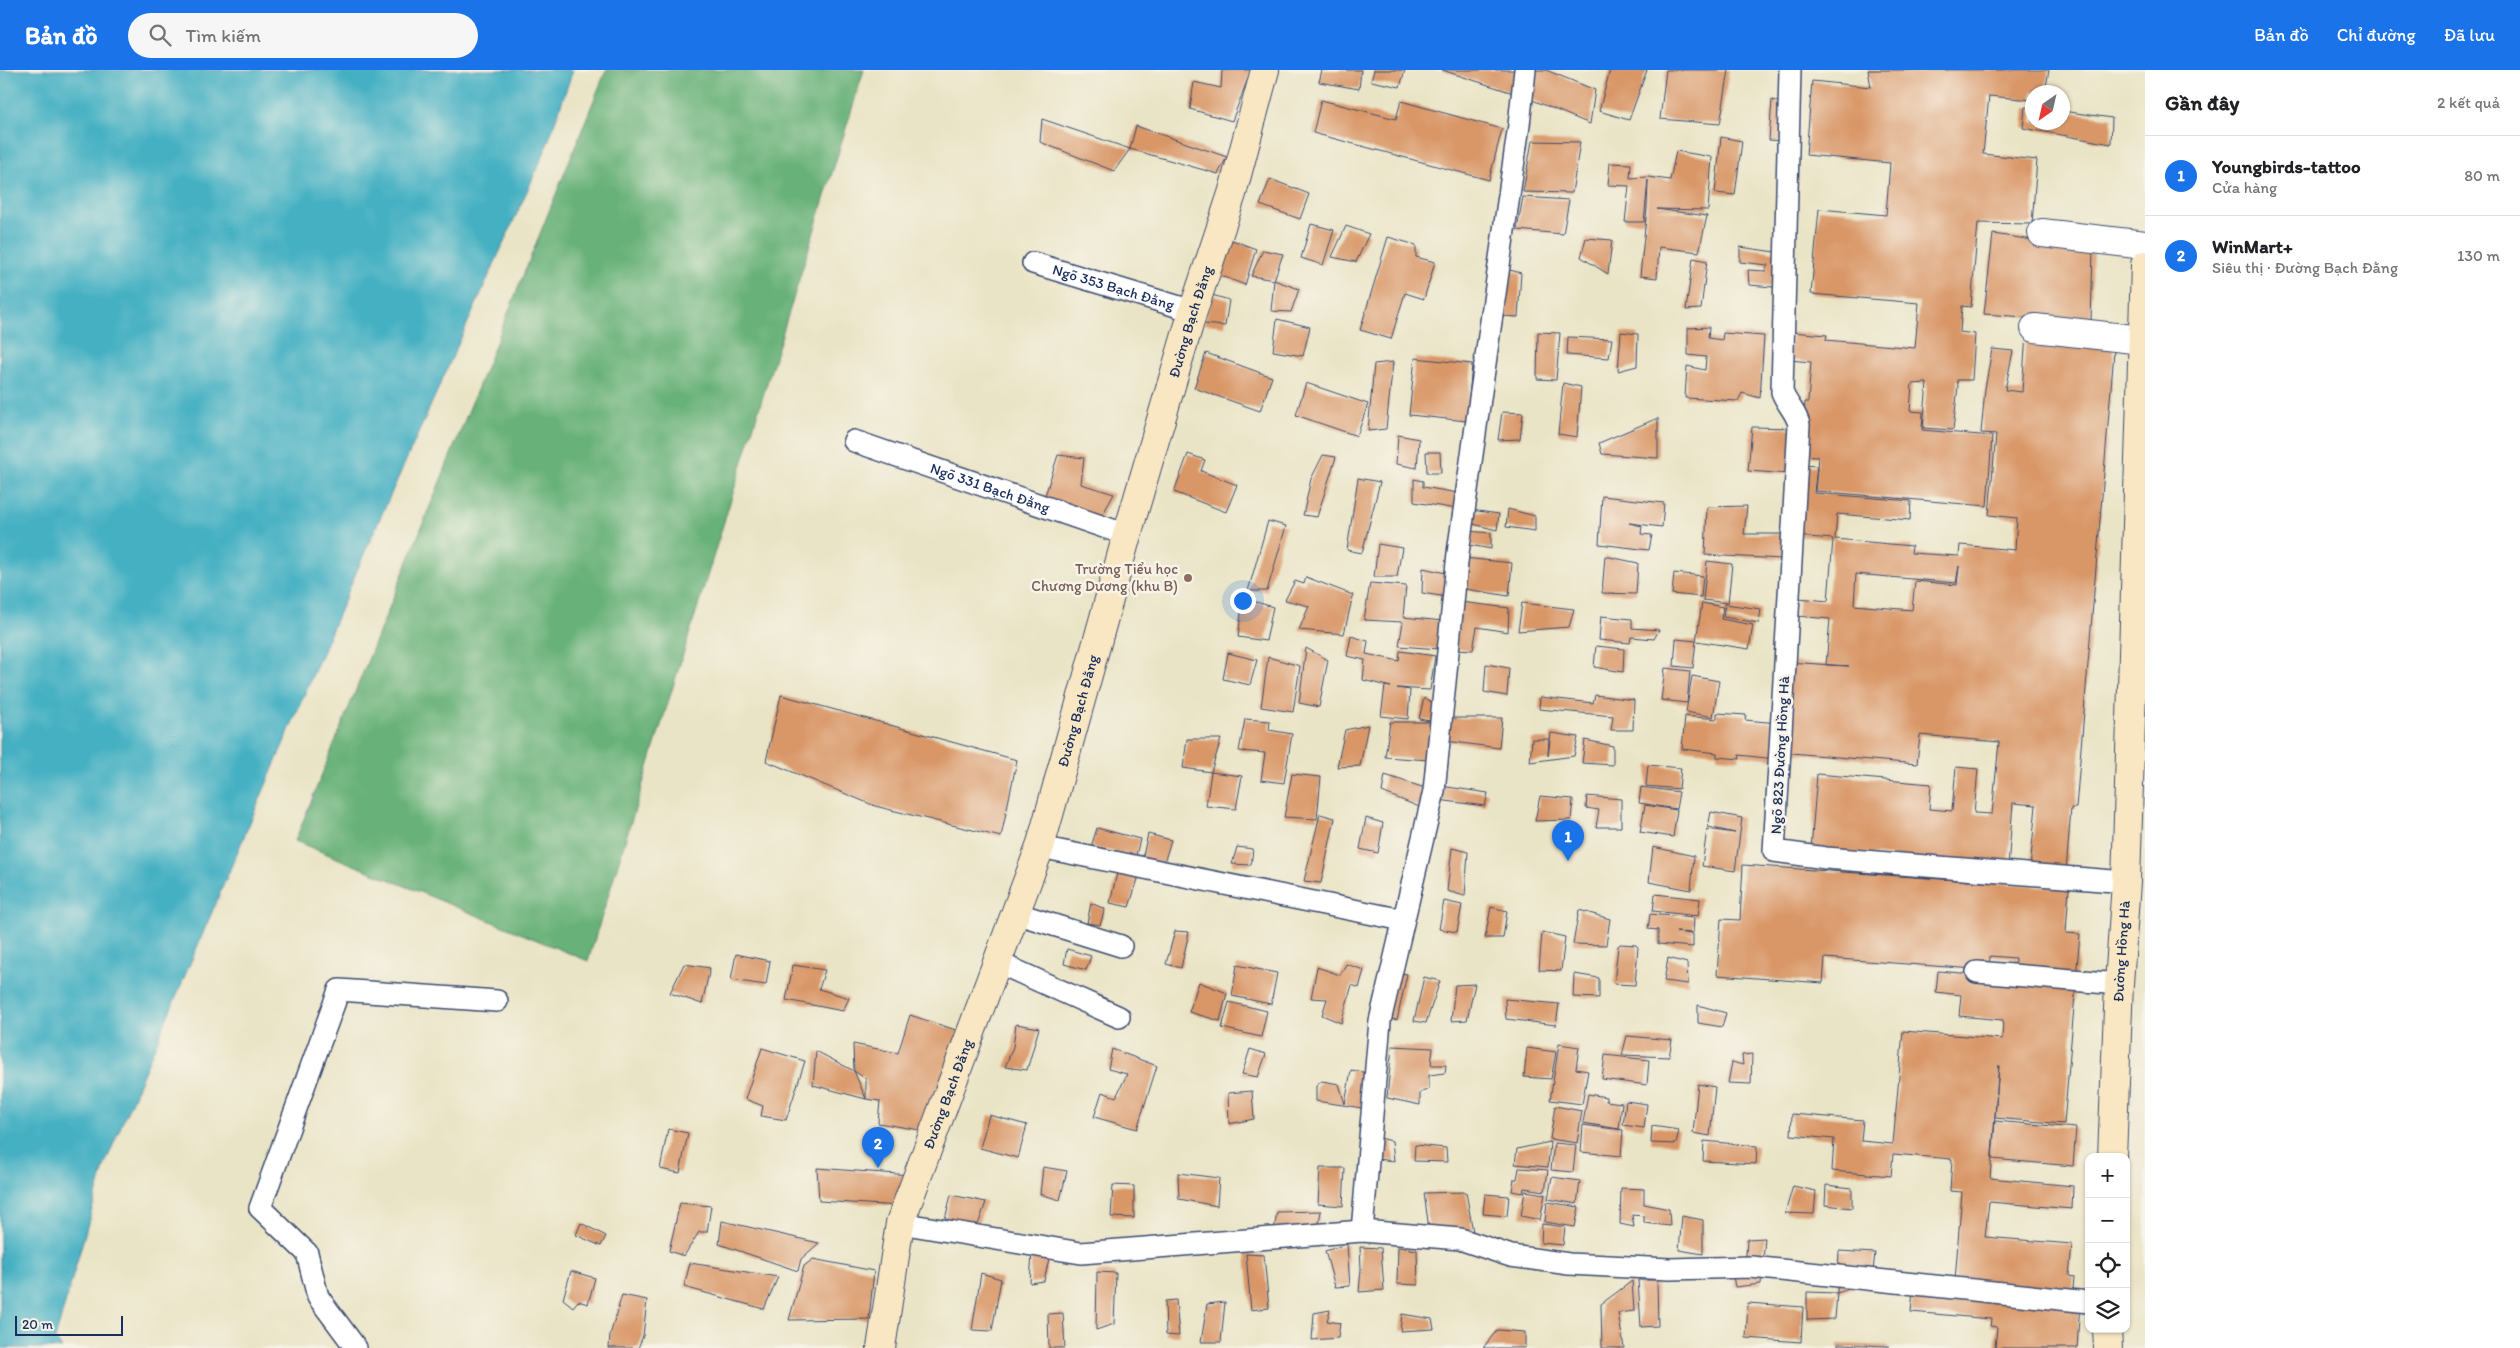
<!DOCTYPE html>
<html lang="vi">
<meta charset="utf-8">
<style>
:root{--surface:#fff;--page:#f6f6f6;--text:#202124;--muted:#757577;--line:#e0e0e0;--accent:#1a73e8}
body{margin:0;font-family:Itim,sans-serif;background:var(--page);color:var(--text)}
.controls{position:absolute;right:15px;bottom:15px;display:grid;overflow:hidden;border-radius:10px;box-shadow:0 1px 4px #0004}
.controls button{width:45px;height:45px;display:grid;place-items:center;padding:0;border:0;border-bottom:1px solid var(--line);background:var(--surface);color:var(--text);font:25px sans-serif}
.compass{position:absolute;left:2025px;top:15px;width:45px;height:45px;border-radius:50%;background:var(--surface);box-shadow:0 1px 4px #0004;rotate:214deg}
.scale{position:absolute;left:15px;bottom:12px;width:108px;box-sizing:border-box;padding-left:5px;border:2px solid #1b2f5e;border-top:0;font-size:14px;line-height:18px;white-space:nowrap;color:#1b2f5e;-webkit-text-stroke:4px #f7f3e8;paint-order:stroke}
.you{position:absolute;left:1242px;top:530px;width:18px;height:18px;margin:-12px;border:4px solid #fff;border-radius:50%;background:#1a73e8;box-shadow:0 0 0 8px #1a73e833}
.badge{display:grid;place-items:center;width:32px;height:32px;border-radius:50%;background:var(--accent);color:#fff;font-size:16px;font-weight:700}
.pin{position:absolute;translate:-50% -41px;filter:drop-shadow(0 1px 2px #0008)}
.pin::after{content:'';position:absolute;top:26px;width:18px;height:15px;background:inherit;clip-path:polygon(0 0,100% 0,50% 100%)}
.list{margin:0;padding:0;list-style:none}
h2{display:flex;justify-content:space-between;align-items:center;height:65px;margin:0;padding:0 20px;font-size:21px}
h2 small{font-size:16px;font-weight:400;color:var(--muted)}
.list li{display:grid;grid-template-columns:32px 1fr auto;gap:15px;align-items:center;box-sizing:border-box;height:80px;padding:0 20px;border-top:1px solid var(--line)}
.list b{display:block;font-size:19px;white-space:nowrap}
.list p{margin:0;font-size:16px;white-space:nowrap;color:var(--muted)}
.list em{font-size:16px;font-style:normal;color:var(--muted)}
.icon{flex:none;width:28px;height:28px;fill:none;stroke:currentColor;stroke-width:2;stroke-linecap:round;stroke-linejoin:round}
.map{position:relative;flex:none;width:2145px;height:1278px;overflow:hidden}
header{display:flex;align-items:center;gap:30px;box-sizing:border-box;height:70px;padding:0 25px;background:var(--accent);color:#fff}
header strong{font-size:24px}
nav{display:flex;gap:28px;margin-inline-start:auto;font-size:18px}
.search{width:350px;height:45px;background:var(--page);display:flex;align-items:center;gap:12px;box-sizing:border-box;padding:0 18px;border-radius:28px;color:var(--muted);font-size:19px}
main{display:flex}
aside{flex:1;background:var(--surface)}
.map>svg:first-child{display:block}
.forest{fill:#67b178;stroke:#41706b}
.water{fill:#44b0c2;stroke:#307090}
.building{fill:#d99768;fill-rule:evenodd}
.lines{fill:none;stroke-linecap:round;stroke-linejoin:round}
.lane-casing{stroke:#3a4a6e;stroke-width:24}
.street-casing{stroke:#3a4a6e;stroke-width:30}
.secondary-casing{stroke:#3a4a6e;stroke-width:30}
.lane{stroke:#fff;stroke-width:21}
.street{stroke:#fff;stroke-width:28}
.secondary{stroke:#f9e7c3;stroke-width:28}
.education-dot{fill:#8d6e63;stroke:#f7f3e8;stroke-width:2}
.labels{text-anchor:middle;stroke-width:5;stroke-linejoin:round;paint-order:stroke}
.street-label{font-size:15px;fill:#1b2f5e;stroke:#f7f3e8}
.education-label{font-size:15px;fill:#785e54;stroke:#f7f3e8;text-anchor:end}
</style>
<header>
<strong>Bản đồ</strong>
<div class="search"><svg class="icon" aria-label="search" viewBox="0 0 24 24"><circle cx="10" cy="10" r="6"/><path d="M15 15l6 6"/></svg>Tìm kiếm</div>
<nav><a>Bản đồ</a><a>Chỉ đường</a><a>Đã lưu</a></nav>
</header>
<main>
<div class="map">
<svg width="2145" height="1278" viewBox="0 0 2145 1278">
<rect width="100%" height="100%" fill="#f7f3e8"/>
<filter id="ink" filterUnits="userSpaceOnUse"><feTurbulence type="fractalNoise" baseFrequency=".02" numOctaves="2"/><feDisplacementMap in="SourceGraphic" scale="10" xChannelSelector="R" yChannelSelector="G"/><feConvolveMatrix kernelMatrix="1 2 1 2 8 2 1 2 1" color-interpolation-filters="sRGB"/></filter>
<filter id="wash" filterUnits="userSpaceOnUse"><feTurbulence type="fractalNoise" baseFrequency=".0096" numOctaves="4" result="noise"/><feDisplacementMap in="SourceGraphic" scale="20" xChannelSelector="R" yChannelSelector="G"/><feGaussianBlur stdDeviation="1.12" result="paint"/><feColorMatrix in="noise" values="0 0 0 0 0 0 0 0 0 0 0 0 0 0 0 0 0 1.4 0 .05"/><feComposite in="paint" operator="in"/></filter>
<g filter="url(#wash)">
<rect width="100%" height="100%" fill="#eae4c6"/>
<!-- forest -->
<path class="forest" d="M606,0h258l-276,891 -293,-120z"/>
<!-- water -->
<path class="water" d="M0,0h573l-28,81 -181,403 -259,610 -50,175 7,9h-62z"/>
<g id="blocks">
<!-- building -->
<path class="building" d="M1222,0h29l-19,51 -42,-12 4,-27 27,6z
M1322,0h39l-2,19 -40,-7z
M1374,0h31l-5,17 -29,-6z
M1442,0h75l-4,23z
M1533,0h13l49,20 -5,34 -60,-25z
M1610,0h37l-18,50 -30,-9z
M1666,0h63l-9,54 -60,-5z
M1868,0h181l-4,22h-13v8l-43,-4 -6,58 54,6 -5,64 -54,-1 -7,84 -9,-1 -2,26 15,2 -3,46h-15l1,6 -5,44 -30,-2 4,-45 -15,1 -2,27 13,1 -1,18 70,6 -5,70 -172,-15 3,-34 -17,-1 4,-54h3l3,-40 -22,-2 3,-28 35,3 -1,5 89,8 4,-45 -108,-9 8,-85 67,6 4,-52 -84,-8 6,-74 59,6z
M1321,30l75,19 5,-18 101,28 -13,51 -176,-47z
M1772,30l18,5 -8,36 -13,-1z
M2025,37l7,1v14h30v-11l50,7 -1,26 -88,-16z
M1042,49l88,30 6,-23 91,31 -9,17 -88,-25 -16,22 -74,-29z
M1721,67l21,4 -7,54 -20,-2z
M1532,71l48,1 -8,51 -49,-1z
M1676,81l36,6 -4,53 -51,-1 50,7 -8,36 -40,-5 -2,31 -17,-2 7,-68 1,-28 -4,42h-19l4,-36 -21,-1 2,-22 21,1 -1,14 18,-1 22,3z
M1270,109l39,15 -9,25 -40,-14z
M1523,127l46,3 -6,34 -46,-4z
M1311,154l23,6 -11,35 -22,-7z
M1346,156l23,8 -13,28 -24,-5z
M1993,164l100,15 -2,73 -107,-8z
M1388,167l28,8v12l19,5 -11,37 -19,-6 -14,46 -31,-9z
M1586,168l26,2 -4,34 -27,-17z
M1232,170l24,9 -11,36 -28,-11z
M1740,177l42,6 -9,34 -24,-2 -1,-15 17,1 3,-6 -28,-3z
M1263,180l20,4 -9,26 25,9 -8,23 -20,-1 3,-31 -23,-4z
M1693,188l14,3 -6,48 -15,1z
M1506,199l15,4 -3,44 -17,-1z
M1212,225l17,5 -4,26 -21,-2z
M1277,249l33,8 -7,29 -30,-5z
M1709,257l-1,11 14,2 1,-7 41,3 -4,62 -18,-5 -4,8 -53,-3 2,-32 18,4 1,-13 -18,-2v-27z
M1538,262l22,1 -4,47 -19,-1z
M1621,262l17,2 -1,32 -19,5z
M2026,263l89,7 -39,468h-5l-5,64 -36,-3 6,-64 -23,-2 -5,64 -197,-18 6,-75 114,10 -2,25 23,2 4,-44 22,2 -4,44 18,1 7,-72 -79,-7 -3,29 -137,-12 8,-90 61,4 -23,-1 4,-46 -33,-3 2,-18 29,3 5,-62 -38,-3 6,-71 16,1 -3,27 97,8 -1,19 -73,-6 -2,25 77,7 -1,7 48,3 1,-11 55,5 2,-32 -28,-3 7,-81 -15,-1 4,-44 7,-40 21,2 -8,39 17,2zM1959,496l-2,19 -42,-4 -3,29 -58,-5 2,-31 100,9z
M1568,267l44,2 -3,19 -42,-3z
M1206,283l66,24 -12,34 -66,-23z
M1415,288l57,6 -5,57 -58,-6z
M1393,292l-7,67 -18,2 6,-67z
M1306,313l62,21 -11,32 -61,-21z
M1563,313l18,4 -4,50 -19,-3z
M1502,342l21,1 -3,26 -22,1z
M1658,348v40l-56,-4 -3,-11z
M1752,357l41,1 -3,46 -42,-3z
M1398,365l21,4 -2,29 -21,-4z
M1426,382h14l1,21h-14z
M1188,384l17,6 -4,11 36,14 -11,27 -52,-20z
M1058,385l26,3 -3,26 33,10 -15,27 -56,-19z
M1323,385l13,2 -19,60 -14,-2 8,-36z
M1358,408l22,4 -18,71 -15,-3z
M1414,409l9,2v6l41,7 -7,15 -43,-7z
M1602,426l62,7 -2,24 -33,-4 13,3 -1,8 11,1 -3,15 -50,-6z
M1747,436l-3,28h41l-2,25 -78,-4 2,-48z
M1508,439l27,7v15l-29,-4z
M1471,440l28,4 -2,16 -28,-7z
M1268,451l18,5 -19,65h-19z
M1468,461l23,2v16l-27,-5z
M1378,474l24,4 -5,29h-23z
M1605,486l33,7 -2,31 -34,-1z
M1464,488l48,5 -3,33 -44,-7z
M1707,491l25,3 -4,39 -25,-3z
M1423,498l27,6 -3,23 -25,-4z
M1674,503l29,3 -2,21 -29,-3z
M1306,507l47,18 -9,39 -45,-4 10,-24 -24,-6 10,-19 9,3z
M1370,513l36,3 -3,31 40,4 -4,28 -40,-3 4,-24 -39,-2z
M1243,528l30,9 -7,34 -28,-4z
M1461,532l48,6 -1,24 -31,-5 -4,23 -18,-1z
M1522,533l52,6 -5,18 -51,4z
M1702,533l21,4 -2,12 32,6 -4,24 -53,-8z
M1725,534l36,5 -2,14 -36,-6z
M1601,546l31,3v9l27,2 -5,9 -23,-2 -1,6 -31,-3z
M1351,566l17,5 -2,13 33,7 1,-10 35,5 -5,34 -33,-2 13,2 -2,29 -27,-3 4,-30 6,1 -28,-7 2,-20 -18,-4z
M1676,569l20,2 -3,27 -19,-2z
M1596,576l28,3 -1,23 -29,-5z
M1306,578l22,12 -9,47 -20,-4z
M1228,583l29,7 -7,25 -27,-6z
M1268,587l32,9 -7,46 -32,-5z
M1486,594l23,4 -2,28 -23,-4z
M1665,598l25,3 -3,32 -26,-3z
M1692,606l27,5 -6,36 -27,-5z
M781,625l236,65 -16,77 -126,-31 -109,-45z
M1595,625l39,5 -1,30h-22l2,-14 -74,-7 1,-12 53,6z
M1424,628l13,7 -2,17 -16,-3z
M1717,643l29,2 -1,5 33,3 -3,36 -36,-4 1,4 -23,-2v-4l-35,-4 3,-33 32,3z
M1448,648h54l-3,30 -53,-7z
M1245,649l25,2 -1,9 23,4 -8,49 -23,-3 4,-27 -26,-2z
M1390,652h45l-6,38 -44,-3z
M1368,655l-8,41 -23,1 8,-37z
M1551,663l27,4 -4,19 -44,6 2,-23h17l-1,17z
M1187,669h34l-10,33 31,4 -6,33 -30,-3 5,-34 -28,-4z
M1585,670l28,6v19l-31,-2z
M1648,695l33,3 -2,21 -33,-3z
M1292,704l29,3 -4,42 -33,-2z
M1385,705l43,14 -6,19 -40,-16z
M1441,716l47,7 -3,13 -47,-6z
M1641,717l38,5 -3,17 -37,-6z
M1540,726l33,3 -2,21 -36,1z
M1587,726l34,3v28h-25l3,-17 -13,-2z
M1645,735l32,5 -4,27 -33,-5z
M1711,742l31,6 -7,53 -33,-5 5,-37 28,4 -27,-6z
M1320,744l15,4 -14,65 -17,-2z
M1366,748l17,5 -5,30 -18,-4z
M1097,758l43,11 -4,17 -45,-9z
M1148,764l23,6 -7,23 -22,-3z
M1237,777l16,2 -2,16 -19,-1z
M1653,777l41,9 -3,34 -42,-8z
M1452,778l16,4 -3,44 -18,-5z
M1743,795l326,23 -3,45 14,1 -4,43 -62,-4 1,-15 -25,-2 -1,14 -164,-12 -2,25 -106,-8 4,-56 19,1z
M1118,799l22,4 -11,34 -19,-4z
M1655,824l45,5 -2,17 -45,-5z
M1444,831l18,4 -5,27 -18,-3z
M1091,833l14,6 -5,16 -13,-2z
M1491,837l16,4 -4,27h-18z
M1579,840l31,9 -4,26 -33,-1z
M1650,844l44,4 -1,15 -17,-1 17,2v13l-35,-3v-14l-10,-1z
M1175,861l14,1 -8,36 -15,-4z
M1542,862l23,5 -4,34 -22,-1z
M1620,874l16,1 2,2 -3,38 -21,-1 4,-38z
M1067,879l24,7 -5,14 -22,-6z
M736,884l34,7 -4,24 -35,-5z
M1668,888l19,5 1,21 -24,-3z
M684,894l26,4 -8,36 -32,-11z
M1346,894l18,6 -5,18 -7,-3 -11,38 -19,-8 5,-16 -16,-1 6,-31 23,8z
M793,895l32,5 -6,19 30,9 -6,13 -57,-11z
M1237,895l40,8 -6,31 -39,-8z
M1938,901l138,12 -12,141 -69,-6 4,-53 -9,113 83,8 -1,23 -83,-7 -4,35 87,7 -3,32 5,1 -2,26 8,1 -3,44h-82l2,-21 -7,-1 1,-7 -80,-7 2,-22 41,3 8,-101 -12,-1 2,-32 -59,-5 -2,22 -59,-5 2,-32 -43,-4 1,-21 71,6 -2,21 32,3 10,-113 99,8 1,-19 -44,-4 2,-21 -25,-3z
M1397,902l10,2 -10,46 -11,-2z
M1574,904l25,4v20l-26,-1z
M1424,907l16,4 -14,42 -12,-2z
M1199,912l28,11 -7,28 -31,-9z
M1475,914l-8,36 -16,1 4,-36z
M1505,929l54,5 -3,21 -50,-6z
M1229,932l38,9 -6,26 -39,-9z
M1698,935l28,8 -4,14 -24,-4z
M910,945l55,18 -39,98 -48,-8 2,-22 -14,-2v-20l-12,-8 12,28 -53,-14 3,-34 38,20 -1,-27 45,9z
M1016,954l23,4 -12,42 -22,-3 8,-20z
M1627,966l45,4 -3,17 -47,-2z
M1559,974l20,3 -3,22 12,2 -6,33 -32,-4z
M1392,976l41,2 -2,17h15l-1,8 -16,2v14l-9,4v12l-33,-7z
M762,978l43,13 -19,59 -25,-4 2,-10 -18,-7z
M1527,978l29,4 -5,27 -27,-2z
M1112,979l45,17 -20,63 -43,-12 8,-25 14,5 11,-23 -19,-5z
M1250,979l16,5 -8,23 -16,-3z
M1752,984l-1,30 -23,-1 4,-21 11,3 -1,-10z
M1605,985l44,5 -2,25 -45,-6z
M1351,1000l18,3 -7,35 -46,-7v-15l6,-5 17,3 6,20z
M1698,1014l17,3 -5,49 -17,-3z
M1252,1021l2,28 -25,5 -1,-31z
M1588,1024l18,3v4l16,2 -3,26 -36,-6z
M1626,1031l21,3 -3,24 -21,-3z
M1555,1036l27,5 -5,32 -27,-4z
M989,1045l38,10 -9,33 -38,-10z
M1995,1051l81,7 -3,38 -81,-7z
M1583,1055l40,5 -2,26 -40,-4z
M1652,1056l27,4 -3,14 -25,-1z
M668,1059l20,4 -8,40 -20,-4z
M1380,1068l12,3 2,20 -17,-2z
M1704,1071l53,5 -1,18 -53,-3z
M1550,1072l-2,25 -33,-3 2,-15z
M1554,1073l22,2 -3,27 -22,-2z
M1415,1075l31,3 1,14 -33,-1z
M1043,1097l24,4 -7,29 -20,-6z
M817,1098l93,7 -11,31 -80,-5z
M1320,1098h25l-2,38 -25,-2z
M1519,1098l29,2 -3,21 -21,-3 -1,5 -11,-2 2,-12h3z
M1178,1103l41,5 -2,28 -38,-7z
M1552,1107l28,4 -3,23 -29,-5z
M1113,1115l21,1v32l-23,-1z
M1826,1115l26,3v20l-27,-3z
M1793,1116l23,5 -2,23 -29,-1z
M1621,1118l23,1v15l25,5 1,17 -26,-3v-7l-12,-1 2,12 -14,-3z
M1525,1121l20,3 -5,26 -19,-4z
M1466,1122l7,40 -43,4 -6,-43z
M1485,1124l24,2 -2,20 -24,-2z
M951,1125l35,7 -9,26 -33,-5z
M1547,1132l32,5 -4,20 -30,-5z
M680,1133l31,3 -4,26h-8l-15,24 -15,-5z
M1321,1141l-4,23 -43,-3 3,-19z
M1682,1146l21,4v34l-24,-4z
M722,1151l97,22 -18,16 -3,12 -79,-27z
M581,1153l25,13 -5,10 -25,-11z
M1542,1154l23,3 -2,18 -22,-2z
M1765,1168l-4,46 -26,3 -3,-16 13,1 2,-33z
M1347,1174l3,42 -15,1 -10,-36z
M1360,1177l21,1 3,42 -25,2 2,-23z
M1398,1177l19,3 1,35 -21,-1z
M1032,1181l18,3 -6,27 -14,2z
M1839,1181l36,2 -3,28 -35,12 -2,26 -28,1v-28l30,1z
M1246,1184l18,1 5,53 -18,2z
M813,1189l61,12 -5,48 -80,1 15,-54z
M690,1193l88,14 -14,32 -80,-22z
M571,1201l24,7 -7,26 -10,-3 -5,6 -10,-8z
M1097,1202l19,1 -2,51 -18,6z
M981,1203l20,6 -9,52 -20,-1z
M1638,1210h19l1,46 -17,1z
M1632,1211l2,30 -16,2 6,35h-22l-1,-44z
M622,1225l25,5 -4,36 -5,12h-29l1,-13z
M1176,1230l3,36 -13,-1 -1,-34z
M1225,1232l-4,40h-20l6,-38z
M1748,1233l55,4 -2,35 -55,-4z
M1330,1240l-3,11 13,2 -2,15 -26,2 2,-27z
M1063,1243l2,35h-16l-1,-34z
M1402,1244l30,5 2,10 -34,2z
M1497,1260l28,2v16h-42z
M1838,1274l50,2v2h-50z"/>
</g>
</g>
<g filter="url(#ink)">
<use href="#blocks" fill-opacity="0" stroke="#3a4a6e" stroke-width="1"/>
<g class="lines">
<!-- lane casing -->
<g class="lane-casing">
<g id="lane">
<path d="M1790,0l-8,322c5,13 15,21 17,33l-25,426 52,7 300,24"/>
<path id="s1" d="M1033,193l160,48"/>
<path id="s2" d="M854,371l273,94"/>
<path d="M1040,777l363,73"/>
<path d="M1015,843l106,33"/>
<path d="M997,892l122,55"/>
<path d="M1977,902l142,12"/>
<path d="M900,1153l181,30 281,-22 98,8 51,17 58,8 100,5 82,-2 338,35"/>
<path d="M1362,1161l18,-210 54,-230 24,-238 61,-428 6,-55"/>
<path d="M356,1278l-38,-51 -11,-44 -47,-45 79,-218 158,11"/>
</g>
</g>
<!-- street casing -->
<g class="street-casing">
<path id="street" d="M2042,163l103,12
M2035,258l107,12"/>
</g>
<!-- secondary casing -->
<g class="secondary-casing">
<g id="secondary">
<path id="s3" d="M2112,1087l7,-173 7,-102 19,-617"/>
<path d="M2107,1259l1,19"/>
<path id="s4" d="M881,1278l19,-125 140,-376 87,-312 66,-224 39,-117 33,-124"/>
</g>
</g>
<!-- lane -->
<use href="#lane" class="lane"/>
<!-- street -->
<use href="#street" class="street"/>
<!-- secondary -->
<use href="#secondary" class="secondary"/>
</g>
</g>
<!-- markers -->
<circle class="education-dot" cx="1188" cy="508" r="5"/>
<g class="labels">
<!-- street labels -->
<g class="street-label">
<text dy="5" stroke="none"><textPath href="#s1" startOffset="84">Ngõ 353 Bạch Đằng</textPath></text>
<text dy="5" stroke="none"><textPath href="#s4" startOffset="1074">Đường Bạch Đằng</textPath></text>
<text dy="5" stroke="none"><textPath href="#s2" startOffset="144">Ngõ 331 Bạch Đằng</textPath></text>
<text dy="5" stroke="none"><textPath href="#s4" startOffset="669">Đường Bạch Đằng</textPath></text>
<text transform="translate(1780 685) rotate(-87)" y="5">Ngõ 823 Đường Hồng Hà</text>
<text dy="5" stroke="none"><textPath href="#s3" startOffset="206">Đường Hồng Hà</textPath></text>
<text dy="5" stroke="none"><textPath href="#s4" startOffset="264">Đường Bạch Đằng</textPath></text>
</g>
<!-- education labels -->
<g class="education-label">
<text x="1178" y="504">Trường Tiểu học<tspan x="1178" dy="17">Chương Dương (khu B)</tspan></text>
</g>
</g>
</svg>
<div class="controls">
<button>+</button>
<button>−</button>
<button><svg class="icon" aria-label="locate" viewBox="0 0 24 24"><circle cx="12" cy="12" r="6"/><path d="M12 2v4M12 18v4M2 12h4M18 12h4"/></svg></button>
<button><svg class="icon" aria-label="layers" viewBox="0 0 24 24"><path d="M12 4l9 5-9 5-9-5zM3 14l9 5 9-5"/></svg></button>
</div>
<svg class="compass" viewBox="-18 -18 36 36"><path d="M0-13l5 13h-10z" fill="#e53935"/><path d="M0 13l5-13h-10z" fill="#757577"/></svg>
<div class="scale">20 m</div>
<div class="you"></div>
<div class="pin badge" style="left:1568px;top:791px">1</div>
<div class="pin badge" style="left:878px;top:1098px">2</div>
</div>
<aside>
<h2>Gần đây<small>2 kết quả</small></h2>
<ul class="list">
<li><span class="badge">1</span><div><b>Youngbirds-tattoo</b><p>Cửa hàng</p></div><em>80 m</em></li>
<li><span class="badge">2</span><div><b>WinMart+</b><p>Siêu thị · Đường Bạch Đằng</p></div><em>130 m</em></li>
</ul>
</aside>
</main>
